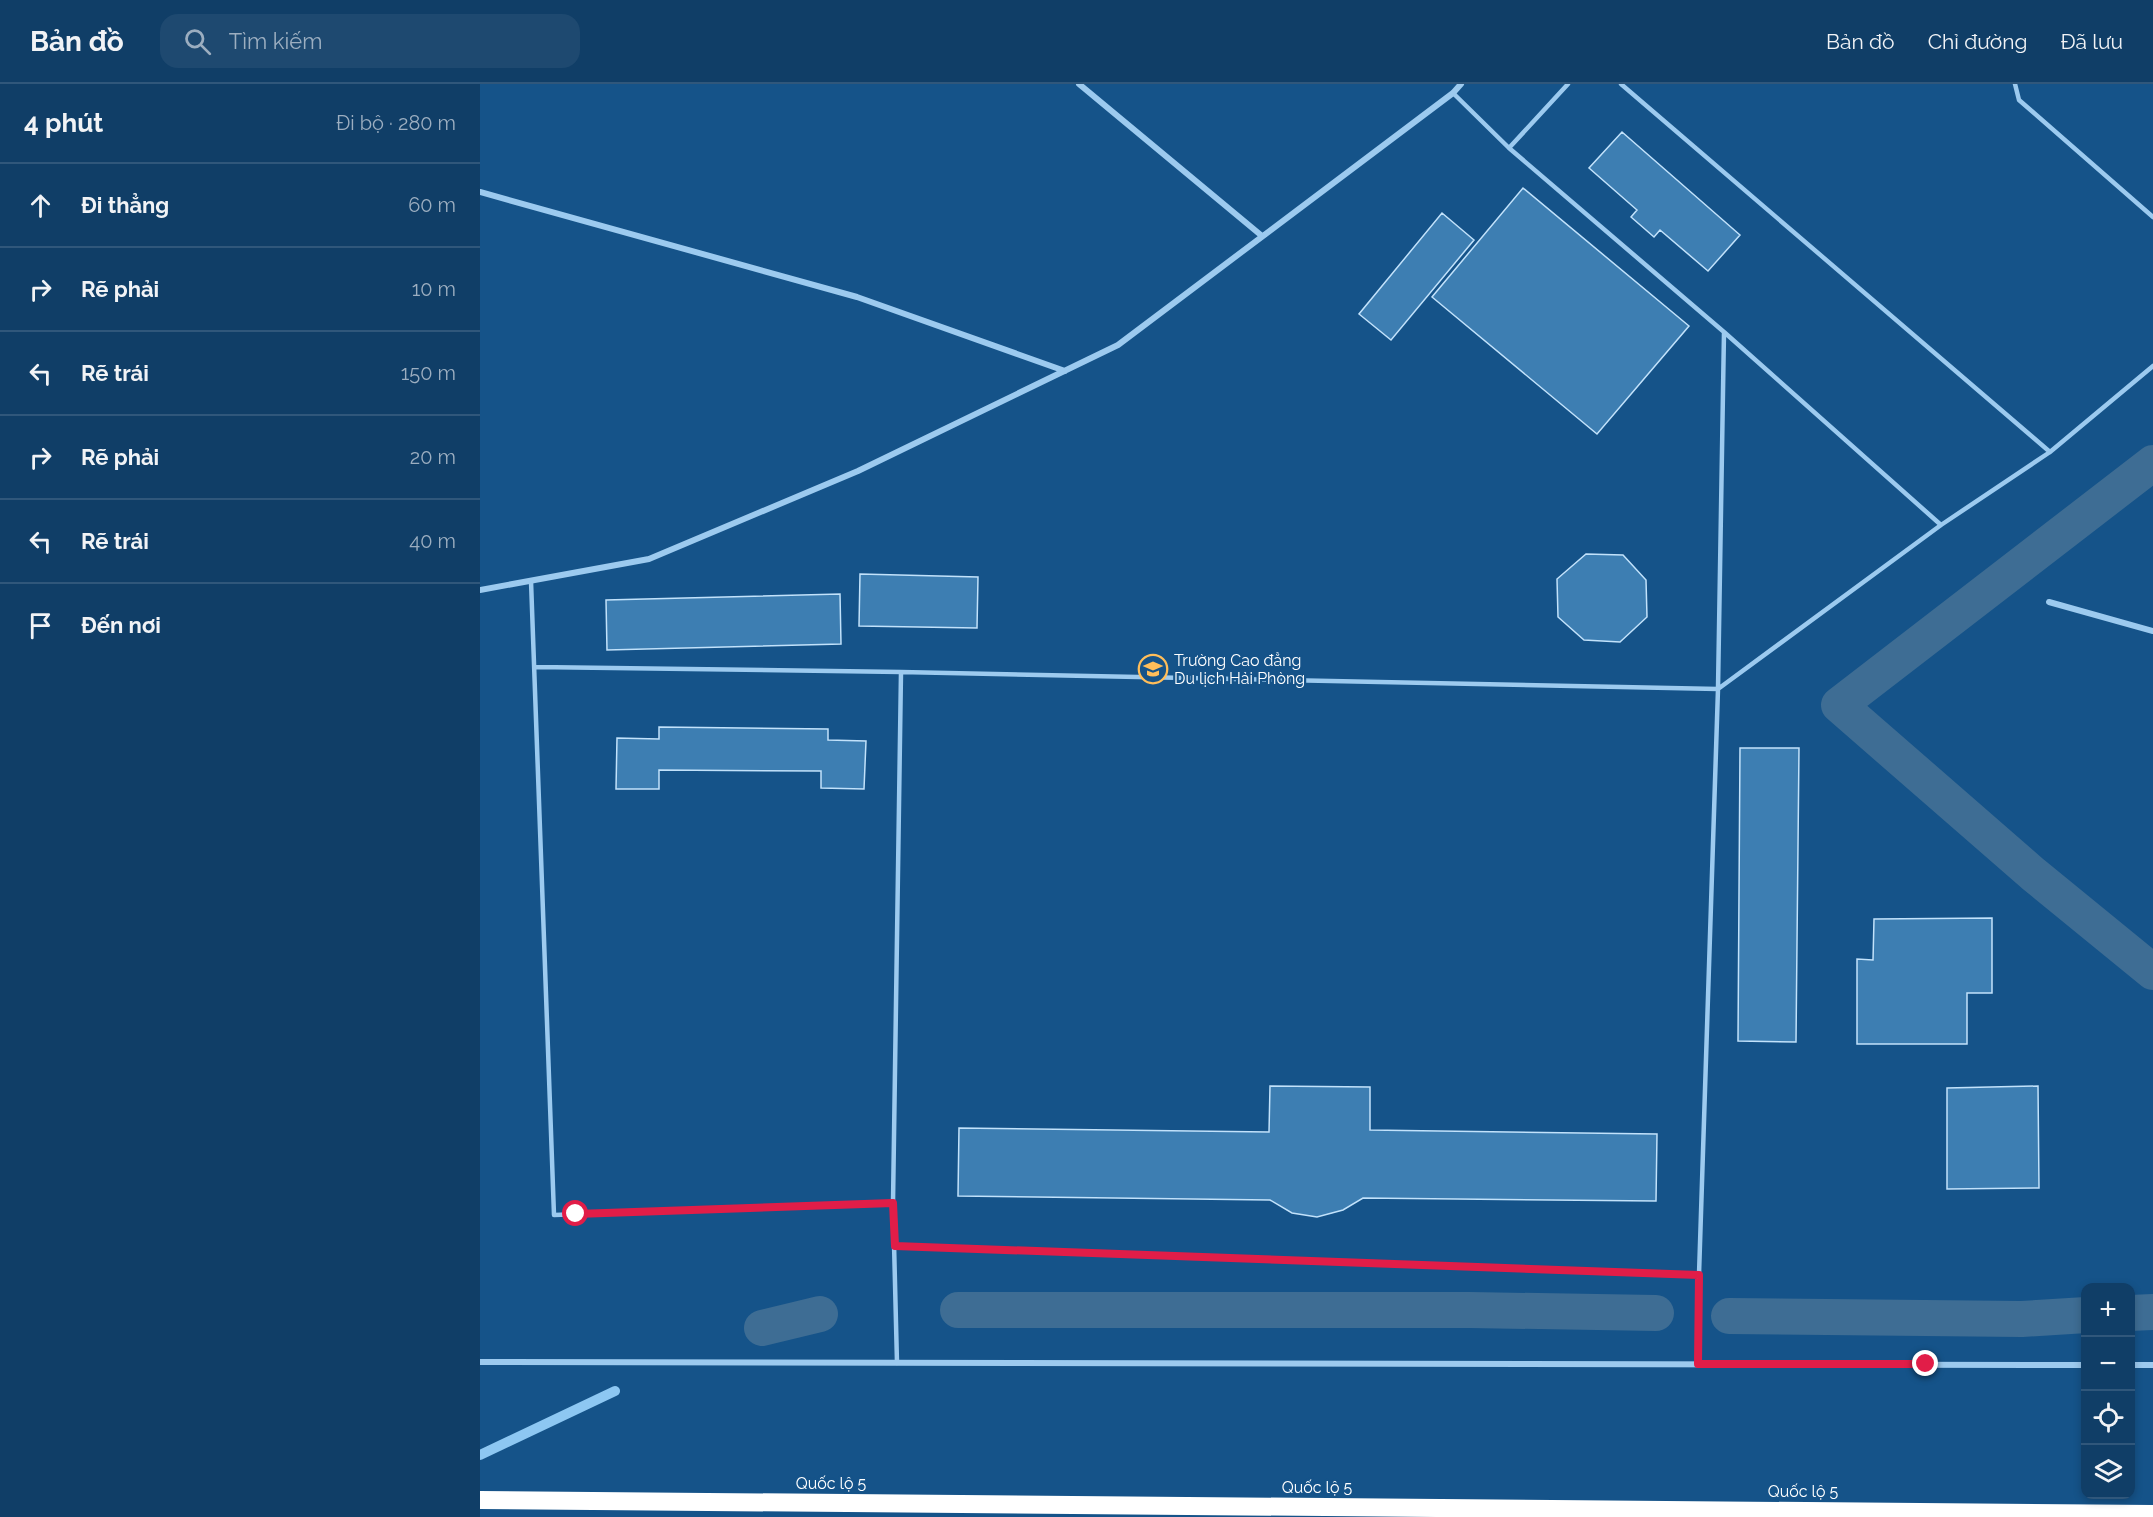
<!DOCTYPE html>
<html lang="vi">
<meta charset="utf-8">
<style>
:root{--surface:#103e67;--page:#1e4970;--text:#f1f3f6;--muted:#9caec0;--line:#30577b}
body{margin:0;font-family:Raleway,sans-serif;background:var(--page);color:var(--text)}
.controls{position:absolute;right:18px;bottom:18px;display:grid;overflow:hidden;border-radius:12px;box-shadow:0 3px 9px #0003}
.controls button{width:54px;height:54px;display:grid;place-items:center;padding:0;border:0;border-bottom:2px solid var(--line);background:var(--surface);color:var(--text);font:30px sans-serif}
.stop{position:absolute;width:18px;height:18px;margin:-14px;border:4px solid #e11d48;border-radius:50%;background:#fff}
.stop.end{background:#e11d48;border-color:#fff;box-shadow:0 2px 6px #0008}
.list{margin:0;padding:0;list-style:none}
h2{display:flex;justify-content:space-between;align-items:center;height:78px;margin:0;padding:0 24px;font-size:26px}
h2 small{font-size:20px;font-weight:400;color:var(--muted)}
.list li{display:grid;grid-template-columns:39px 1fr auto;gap:18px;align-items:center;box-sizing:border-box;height:84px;padding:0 24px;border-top:2px solid var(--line)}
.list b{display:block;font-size:22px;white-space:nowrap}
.list em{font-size:20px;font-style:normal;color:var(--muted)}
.icon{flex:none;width:33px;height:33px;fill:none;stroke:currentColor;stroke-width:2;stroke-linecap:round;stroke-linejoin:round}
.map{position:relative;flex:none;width:1673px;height:1433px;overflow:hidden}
header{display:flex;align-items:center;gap:36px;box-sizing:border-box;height:84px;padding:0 30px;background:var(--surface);border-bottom:2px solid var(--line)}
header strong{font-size:28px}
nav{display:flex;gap:33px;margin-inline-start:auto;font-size:21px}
.search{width:420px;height:54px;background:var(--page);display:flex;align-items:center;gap:15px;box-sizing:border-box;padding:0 21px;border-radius:18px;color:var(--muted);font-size:22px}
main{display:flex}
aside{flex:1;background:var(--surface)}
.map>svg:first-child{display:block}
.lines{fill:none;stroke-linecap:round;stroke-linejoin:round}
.stream{stroke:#8dc7f2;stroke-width:10}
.canal{stroke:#3e6d94;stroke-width:36}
.building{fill:#3d7eb2;stroke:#c2e2fb;stroke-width:1.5}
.lane{stroke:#9ccaef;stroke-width:4.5}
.street{stroke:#9ccaef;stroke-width:6}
.highway{stroke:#fff;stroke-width:18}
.route{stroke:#e11d48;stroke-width:8}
.labels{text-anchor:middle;stroke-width:4.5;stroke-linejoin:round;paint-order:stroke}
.poi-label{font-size:16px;fill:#fff;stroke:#155389;text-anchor:start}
.street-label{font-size:16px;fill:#fff;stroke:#155389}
</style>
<header>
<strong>Bản đồ</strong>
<div class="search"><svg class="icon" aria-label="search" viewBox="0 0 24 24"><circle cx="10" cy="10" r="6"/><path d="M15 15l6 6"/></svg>Tìm kiếm</div>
<nav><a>Bản đồ</a><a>Chỉ đường</a><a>Đã lưu</a></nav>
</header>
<main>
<aside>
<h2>4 phút<small>Đi bộ · 280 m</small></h2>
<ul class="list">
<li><svg class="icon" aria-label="ahead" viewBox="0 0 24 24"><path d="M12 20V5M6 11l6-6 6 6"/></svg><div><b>Đi thẳng</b></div><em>60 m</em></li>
<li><svg class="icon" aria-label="right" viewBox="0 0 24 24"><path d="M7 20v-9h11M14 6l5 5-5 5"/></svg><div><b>Rẽ phải</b></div><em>10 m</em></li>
<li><svg class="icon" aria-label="left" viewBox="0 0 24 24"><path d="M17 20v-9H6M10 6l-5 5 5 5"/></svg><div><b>Rẽ trái</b></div><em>150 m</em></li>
<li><svg class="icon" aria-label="right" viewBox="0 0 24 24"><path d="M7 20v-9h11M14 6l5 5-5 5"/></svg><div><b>Rẽ phải</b></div><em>20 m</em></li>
<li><svg class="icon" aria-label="left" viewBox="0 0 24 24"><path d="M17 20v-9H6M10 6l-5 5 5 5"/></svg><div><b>Rẽ trái</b></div><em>40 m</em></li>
<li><svg class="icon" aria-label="arrive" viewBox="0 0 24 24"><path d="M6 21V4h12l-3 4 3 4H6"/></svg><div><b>Đến nơi</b></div></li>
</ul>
</aside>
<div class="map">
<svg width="1673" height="1433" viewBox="0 0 1673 1433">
<rect width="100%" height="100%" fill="#155389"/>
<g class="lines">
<!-- stream -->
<path class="stream" d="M0,1371l135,-64"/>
<!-- canal -->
<path class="canal" d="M1673,379l-314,242 194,169 120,98
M478,1226h512l186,3
M1650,1229l23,-1
M1249,1232l293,3 64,-4
M282,1244l58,-14"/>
</g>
<!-- building -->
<path class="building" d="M1142,48l118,103 -32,36 -48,-41 -6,7 -23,-20 6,-7 -48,-42z
M1043,104l166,138 -92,108 -165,-137z
M962,129l32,27 -83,100 -32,-26z
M1106,470l37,1 23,25 1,37 -27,25 -36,-2 -26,-23 -1,-38z
M380,490l118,3 -1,51 -118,-2z
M360,510l1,50 -234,6 -1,-50z
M179,643l169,2v11l38,1 -2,48 -43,-1v-17l-162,-1v19h-43l1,-51 42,1z
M1260,664h59l-3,294 -58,-1z
M1512,834v75h-25v51h-110v-85l16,1 1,-41z
M790,1002l100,1v43l287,4 -1,67 -293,-3 -20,12 -26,7 -25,-4 -22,-13 -312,-4 1,-68 310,4z
M1558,1002l1,102 -92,1v-101z"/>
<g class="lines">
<!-- lane -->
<path class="lane" d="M1141,0l429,368
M1535,0l4,16 134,117
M973,9l56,55 215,184 -6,357
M1029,64l59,-64
M1244,248l217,193
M51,497l23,634 339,-12
M56,583l365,5
M1238,605l223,-164 109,-73 103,-86
M415,1162l804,29
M417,1279l-4,-160 8,-531 817,17 -19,586 -1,89"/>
<!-- street -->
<path class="street" d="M599,0l183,152
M0,108l377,105 208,74
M0,506l169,-31 209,-88 260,-126 335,-252 8,-9
M1569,518l104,29
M0,1278l1606,3
M1650,1281h23"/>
<!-- highway -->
<path class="highway" d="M0,1416l1673,14"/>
</g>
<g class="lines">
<!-- route -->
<path class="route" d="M96,1130l317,-11 2,43 804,29 -1,89h228"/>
</g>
<!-- icons -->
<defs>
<g id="university-ring" transform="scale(1.5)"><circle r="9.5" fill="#155389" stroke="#ffbe5a" stroke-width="1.5"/><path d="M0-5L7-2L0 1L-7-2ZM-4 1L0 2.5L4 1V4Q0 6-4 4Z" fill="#ffbe5a"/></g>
</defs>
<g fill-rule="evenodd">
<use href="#university-ring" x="673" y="585"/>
</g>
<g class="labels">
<!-- poi labels -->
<g class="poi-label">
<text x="694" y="582">Trường Cao đẳng<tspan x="694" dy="18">Du lịch Hải Phòng</tspan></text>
</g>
<!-- street labels -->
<g class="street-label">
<text x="351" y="1405">Quốc lộ 5</text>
<text x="837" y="1409">Quốc lộ 5</text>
<text x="1323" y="1413">Quốc lộ 5</text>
</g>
</g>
</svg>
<div class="controls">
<button>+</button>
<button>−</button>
<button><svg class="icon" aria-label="locate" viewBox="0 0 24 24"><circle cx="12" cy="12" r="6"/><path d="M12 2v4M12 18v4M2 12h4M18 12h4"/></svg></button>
<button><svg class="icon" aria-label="layers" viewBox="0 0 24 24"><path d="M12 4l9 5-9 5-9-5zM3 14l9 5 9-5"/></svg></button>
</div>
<div class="stop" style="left:96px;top:1130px"></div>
<div class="stop end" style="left:1446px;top:1280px"></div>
</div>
</main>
